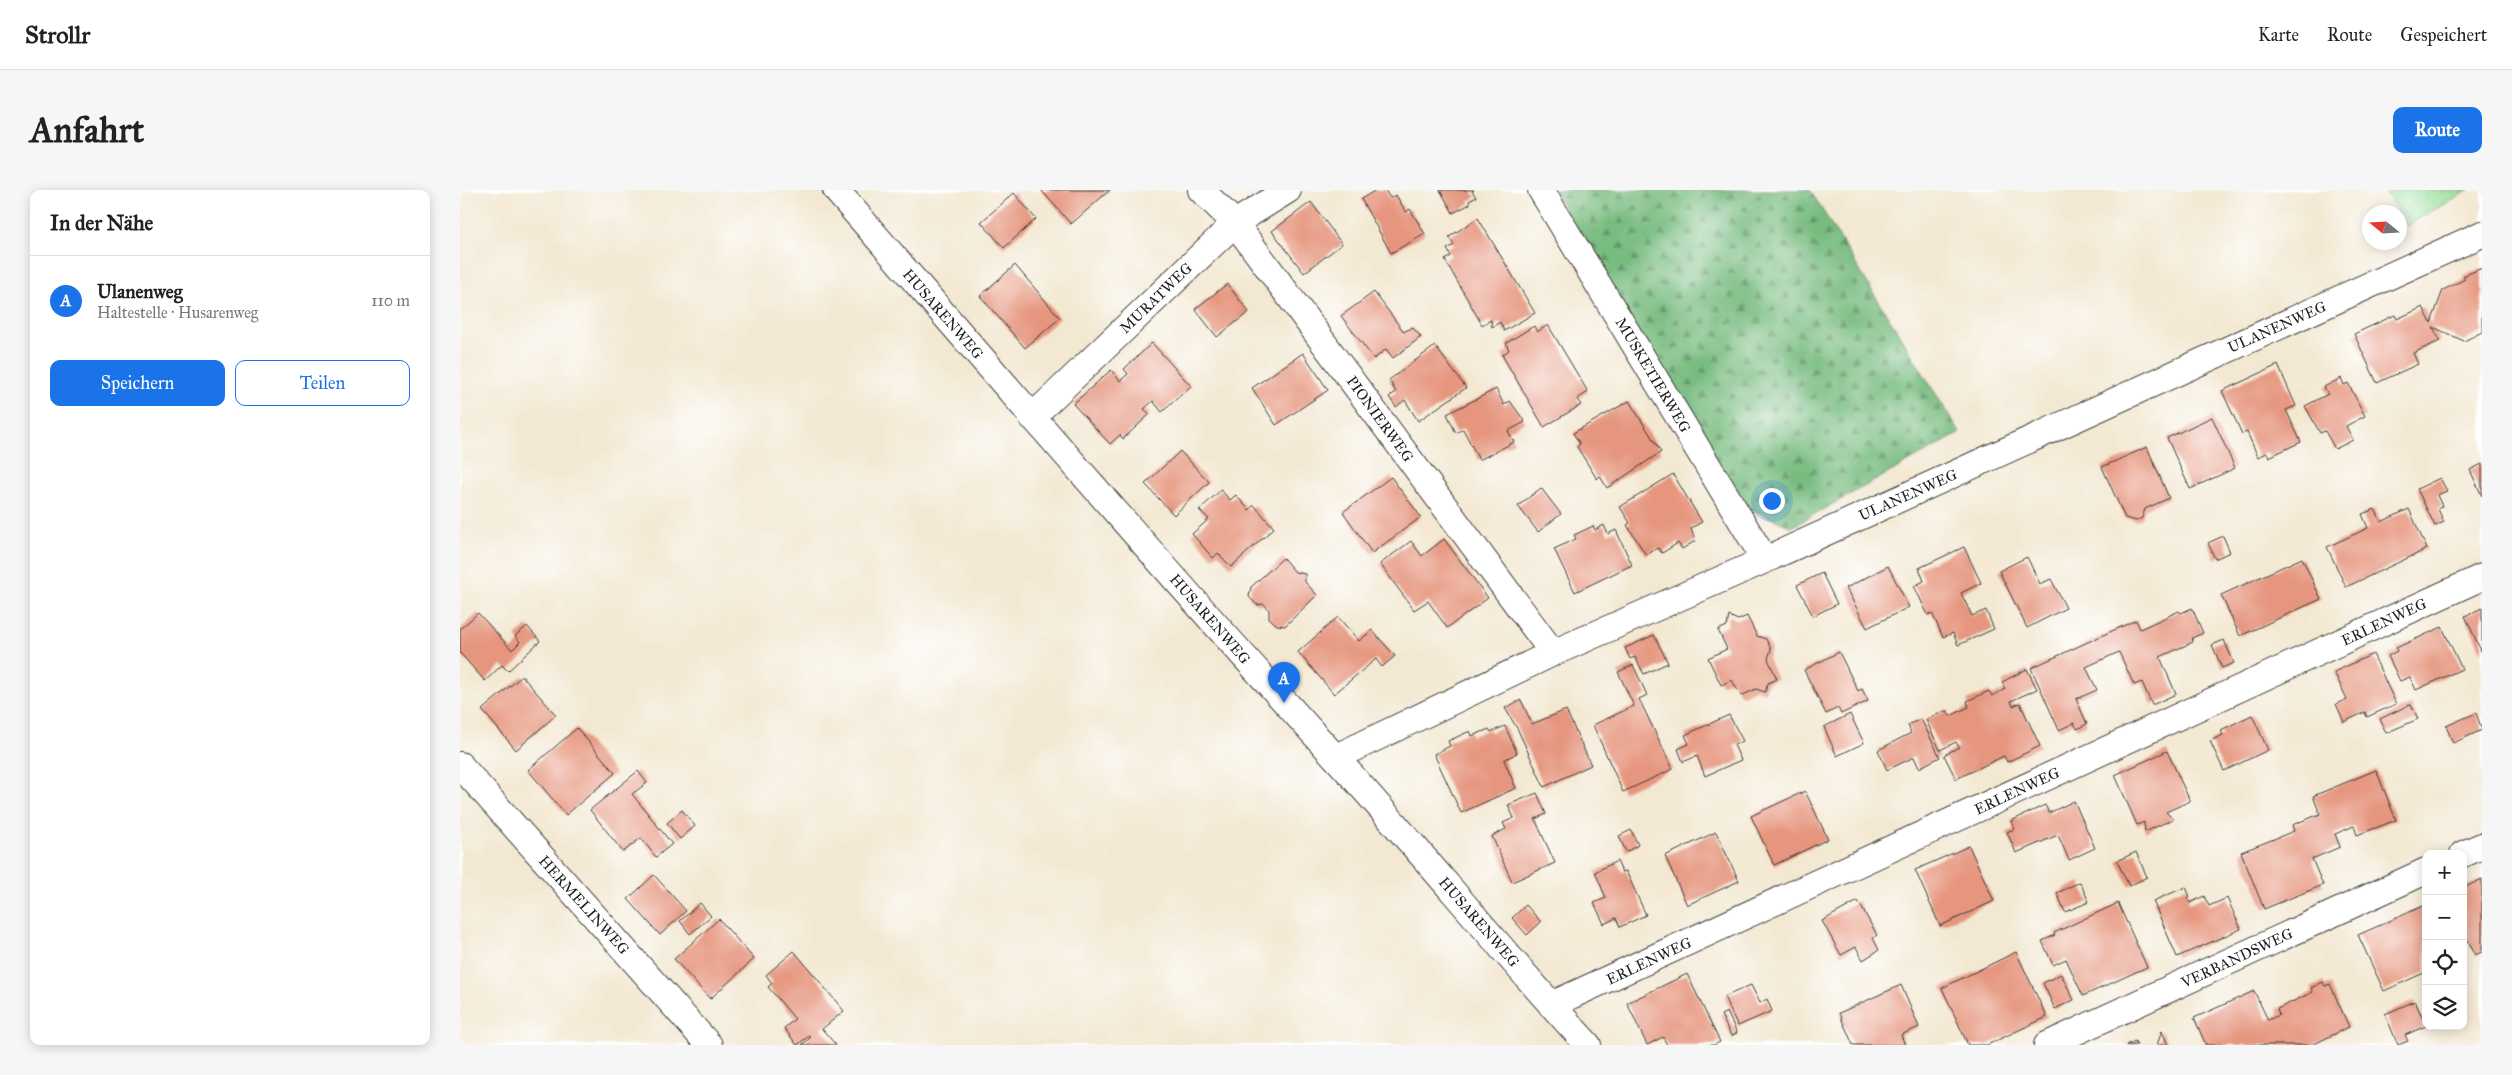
<!DOCTYPE html>
<html lang="de">
<meta charset="utf-8">
<style>
:root{--surface:#fff;--page:#f6f6f6;--text:#222;--muted:#767676;--line:#e0e0e0;--accent:#1a73e8}
body{margin:0;font-family:"IM FELL Great Primer",serif;background:var(--page);color:var(--text)}
.controls{position:absolute;right:15px;bottom:15px;display:grid;overflow:hidden;border-radius:10px;box-shadow:0 2px 12px #0003}
.controls button{width:45px;height:45px;display:grid;place-items:center;padding:0;border:0;border-bottom:1px solid var(--line);background:var(--surface);color:var(--text);font:25px sans-serif}
.compass{position:absolute;left:1902px;top:15px;width:45px;height:45px;border-radius:50%;background:var(--surface);box-shadow:0 2px 12px #0003;rotate:288deg}
.you{position:absolute;left:1311px;top:310px;width:18px;height:18px;margin:-12px;border:4px solid #fff;border-radius:50%;background:#1a73e8;box-shadow:0 0 0 8px #1a73e833}
.badge{display:grid;place-items:center;width:32px;height:32px;border-radius:50%;background:var(--accent);color:#fff;font-size:16px;font-weight:700}
.pin{position:absolute;translate:-50% -41px;filter:drop-shadow(0 1px 2px #0008)}
.pin::after{content:'';position:absolute;top:26px;width:18px;height:15px;background:inherit;clip-path:polygon(0 0,100% 0,50% 100%)}
.list{margin:0;padding:0;list-style:none}
h2{display:flex;justify-content:space-between;align-items:center;height:65px;margin:0;padding:0 20px;font-size:21px}
h2 small{font-size:16px;font-weight:400;color:var(--muted)}
.list li{display:grid;grid-template-columns:32px 1fr auto;gap:15px;align-items:center;box-sizing:border-box;height:90px;padding:0 20px;border-top:1px solid var(--line)}
.list b{display:block;font-size:19px;white-space:nowrap}
.list p{margin:0;font-size:16px;white-space:nowrap;color:var(--muted)}
.list em{font-size:16px;font-style:normal;color:var(--muted)}
.actions{display:flex;gap:10px;padding:15px 20px}
.actions a{flex:1;padding:11px 0;border:1px solid var(--accent);border-radius:10px;text-align:center;font-size:18px;color:var(--accent)}
.actions .main{background:var(--accent);color:#fff}
.icon{flex:none;width:28px;height:28px;fill:none;stroke:currentColor;stroke-width:2;stroke-linecap:round;stroke-linejoin:round}
.map{position:relative;flex:none;width:2022px;height:855px;overflow:hidden;border-radius:10px}
header{display:flex;align-items:center;gap:30px;box-sizing:border-box;height:70px;padding:0 25px;background:var(--surface);border-bottom:1px solid var(--line)}
header strong{font-size:24px}
nav{display:flex;gap:28px;margin-inline-start:auto;font-size:18px}
.intro{display:flex;align-items:center;justify-content:space-between;box-sizing:border-box;height:120px;padding:0 30px}
h1{margin:0;font-size:35px}
.button{padding:12px 22px;border-radius:10px;background:var(--accent);color:#fff;font-size:18px;font-weight:700}
main{display:flex;gap:30px;padding:0 30px}
aside{flex:1;background:var(--surface);border-radius:10px;box-shadow:0 2px 12px #0003}
.map>svg:first-child{display:block}
.grass{fill:url(#grass-dots);stroke:#597c5a}
.forest{fill:url(#forest-firs);stroke:#4a6c4e}
.building{fill:#e6967f}
.lines{fill:none;stroke-linecap:round;stroke-linejoin:round}
.street-casing{stroke:#3c3b37;stroke-width:28}
.street{stroke:#fff;stroke-width:26}
.labels{text-anchor:middle;stroke-width:4;stroke-linejoin:round;paint-order:stroke}
.street-label{font-size:15px;fill:#1c1c1c;stroke:#fff}
</style>
<header>
<strong>Strollr</strong>
<nav><a>Karte</a><a>Route</a><a>Gespeichert</a></nav>
</header>
<div class="intro"><h1>Anfahrt</h1><a class="button">Route</a></div>
<main>
<aside>
<h2>In der Nähe<small></small></h2>
<ul class="list">
<li><span class="badge">A</span><div><b>Ulanenweg</b><p>Haltestelle · Husarenweg</p></div><em>110 m</em></li>
</ul>
<div class="actions"><a class="main">Speichern</a><a>Teilen</a></div>
</aside>
<div class="map">
<svg width="2022" height="855" viewBox="0 0 2022 855">
<defs>
<pattern id="grass-dots" width="8" height="8" patternUnits="userSpaceOnUse" patternTransform="scale(1.25)"><rect width="8" height="8" fill="#96dd97"/><path d="M2 2h.1M6 6h.1" fill="none" stroke="#81bd82" stroke-width="1.8" stroke-linecap="round"/></pattern>
<pattern id="forest-firs" width="22" height="20" patternUnits="userSpaceOnUse" patternTransform="scale(1.25)"><rect width="22" height="20" fill="#78bc80"/><path d="M5 1l3.5 6h-7zM16 11l3.5 6h-7z" fill="#629868"/></pattern>
</defs>
<rect width="100%" height="100%" fill="#fff"/>
<filter id="ink" filterUnits="userSpaceOnUse"><feTurbulence type="fractalNoise" baseFrequency=".02" numOctaves="2"/><feDisplacementMap in="SourceGraphic" scale="10" xChannelSelector="R" yChannelSelector="G"/><feConvolveMatrix kernelMatrix="1 2 1 2 8 2 1 2 1" color-interpolation-filters="sRGB"/></filter>
<filter id="wash" filterUnits="userSpaceOnUse"><feTurbulence type="fractalNoise" baseFrequency=".0096" numOctaves="4" result="noise"/><feDisplacementMap in="SourceGraphic" scale="20" xChannelSelector="R" yChannelSelector="G"/><feGaussianBlur stdDeviation="1.12" result="paint"/><feColorMatrix in="noise" values="0 0 0 0 0 0 0 0 0 0 0 0 0 0 0 0 0 1.4 0 .05"/><feComposite in="paint" operator="in"/></filter>
<g filter="url(#wash)">
<rect width="100%" height="100%" fill="#f3e8d2"/>
<!-- grass -->
<path class="grass" d="M1925,0h84l-63,36z"/>
<!-- forest -->
<path class="forest" d="M1093,0h257l150,243 -168,94 -48,-21z"/>
<g id="blocks">
<!-- building -->
<path class="building" d="M581,0h69l-39,34z
M916,0h9l5,8 6,-3 10,17 4,-3 15,25 -34,19 -30,-54z
M980,0h34l-2,1 4,6 -7,4 1,3 -17,9z
M554,3l22,26 -32,29 -23,-26z
M851,12l31,42 -38,29 -32,-42z
M1018,28l57,95 -31,18 -4,-9 -8,5 -1,-7 -9,5 -37,-65 6,-4 -4,-7 7,-4 -5,-8z
M555,75l45,53 -35,30 -45,-52z
M2022,78v64l-18,9 -31,-14 7,14 -27,12 5,11 -41,19 -23,-49 41,-19 2,4 26,-12 8,16 12,-33 22,-11 -2,-3z
M767,94l22,28 -32,25 -22,-28z
M914,102l30,40 8,-5 9,10 -28,21 -7,-9 -12,10 -33,-43z
M1088,135l40,67 -11,7 4,6 -37,22 -42,-72 7,-5 -3,-7 28,-17 3,6z
M692,153l39,43 -29,26 -9,-11 -9,8 6,5 -27,25 -3,-4 -10,9 -37,-40 38,-34 9,11 8,-7 -4,-5z
M975,156l31,42 -48,33 -13,-21 -9,7 -7,-10 7,-5 -7,-12z
M843,163l25,37 -52,35 -24,-37z
M1818,175l18,41 -10,4 15,32 -32,15 -2,-4 -9,4 -11,-25 -5,2 -20,-43z
M1881,188l3,7 4,-2 17,33 -19,10 7,14 -18,9 -10,-18 -5,2 -15,-27 23,-12 -4,-7z
M1036,199l8,16 6,-4 15,21 -17,9 6,11 -35,18 -16,-31 -7,4 -9,-19z
M1169,211l32,51 -54,36 -7,-12 -3,3 -20,-32 3,-3 -7,-11z
M1752,227l23,51 -45,21 -23,-51z
M1687,257l22,51 -24,11 -3,9 -6,3 -11,-3 -23,-51z
M720,261l29,31 -35,33 -29,-31z
M2022,274v32l-12,-26z
M1213,284l29,48 -11,6 4,13 -13,8 -4,-6 -16,10 -4,-5 -12,7 -19,-30 3,-2 -10,-16z
M931,287l30,40 -49,36 -29,-41z
M1980,288l7,13 -10,4 5,11 -4,3 6,13 -9,4 -18,-37z
M1081,298l20,26 -23,18 -20,-26z
M761,300l9,10 6,-5 13,15 5,-5 20,23 -43,39 -13,-14 -5,5 -21,-24 17,-15 -10,-9z
M1915,319l6,13 28,-13 18,40 -81,38 -19,-40 41,-19 -6,-14z
M1144,335l4,9 8,-4 16,35 -57,27 -21,-43 22,-10 -2,-4 19,-9 2,4z
M1763,346l7,16 -15,7 -7,-16z
M984,349l44,59 -41,30 -19,-27 -14,9 -34,-46 31,-23 11,15z
M1504,357l17,36 -20,10 11,23 14,-6 8,19 -36,16 -5,-12 -10,4 -11,-24 -4,2 -14,-29 10,-5 -5,-13z
M1567,367l13,27 11,-5 15,29 -39,20 -28,-57z
M823,368l12,14 10,2v8l12,13 -32,31 -8,-1 -8,-7v-8l-5,-6 -7,1 -8,-8 2,-10z
M1842,368l19,41 -81,37 -19,-41z
M1428,376l21,41 -42,21 -21,-40z
M1362,383l15,31 -24,12 -16,-31z
M1732,418l11,25 -11,5 1,4 -33,15 16,37 -24,11 -10,-23 -8,3 -15,-33 -33,15 11,23 -21,9 11,25 -10,5 -3,-6 -15,7 -28,-62 105,-48 4,9 39,-18 2,2z
M2022,418v45l-17,-37z
M18,423l34,37 8,-8 -5,-6 12,-10 13,15 -32,30 -6,-6 -17,16 -25,-28v-24z
M1269,426l9,4 9,-4 10,20 9,3 5,10 -3,10 9,20 -9,4 -3,9 -9,-3 -15,7 -9,-16 -11,5 -13,-27 19,-9 -9,-19 9,-4z
M878,427l21,24 13,-11 23,26 -13,11 -6,-8 -42,35 -36,-42z
M1982,437l20,42 -46,21 -6,-13 -10,4 -12,-25 9,-5 -1,-3z
M1194,445l14,28 -24,11 -9,-17 -5,2 -5,-11z
M1764,450l10,23 -12,5 -10,-23z
M1379,462l19,39 4,-2 6,12 -27,13 -3,-6 -12,6 -22,-44z
M1913,464l23,50 -29,13 -2,-5 -21,10 -8,-18 11,-5 -13,-27z
M1173,475l14,30 -8,4 34,70 -50,23 -30,-67 41,-19 -16,-34z
M1567,479l10,20 -26,12 2,5 7,-3 20,43 -33,16 -3,-6 -48,23 -12,-24 15,-8 -3,-5 -16,8 -14,-30 21,-10 3,6 19,-9 -2,-6 22,-10 3,5 13,-7 -3,-7z
M62,486l34,39 -40,35 -34,-40z
M1061,510l11,24 34,-14 25,55 -47,22 -26,-57 -13,-22z
M1951,514l7,15 -32,14 -6,-14z
M2016,523l6,17 -29,13 -7,-17z
M1390,524l14,29 -27,13 -13,-29z
M1269,525l14,26 -9,4 7,15 -36,16 -8,-20 -14,6 -5,-13 11,-5 -4,-9z
M1792,525l16,35 -44,21 -14,-30 13,-6 -2,-5z
M1461,529l19,38 -21,11 -5,-11 -27,13 -9,-20 33,-17 -3,-8z
M1045,536l12,27 -13,7 12,28 -55,25 -27,-59 16,-8 -2,-5 22,-10 2,5 17,-7 2,3z
M117,538l38,45 -49,42 -38,-45z
M1707,561l23,50 -24,11 7,7 -28,13 -1,-10 -7,3 -22,-50z
M1916,580l20,50 -39,15 -3,-9 -19,8 5,13 -28,12 11,26 -59,24 -23,-57 53,-21 -2,-6 28,-11 -7,-18z
M178,581l9,12 -15,11 40,50 -16,13 -15,-19 -18,14 -33,-42z
M1345,601l23,48 -54,26 -23,-49z
M1077,603l9,21 -11,5 20,44 -43,19 -20,-46 14,-7 -3,-6 11,-5 -6,-13z
M1614,611l21,47 -26,12 -11,-25 -42,18 -9,-21 7,-3 -3,-8 34,-16 4,8z
M222,620l13,16 -15,13 -13,-16z
M1171,640l7,15 -12,7 -7,-16z
M1256,642l23,49 -52,24 -22,-49z
M1509,656l25,55 -54,25 -25,-56z
M1676,662l11,25 -18,9 -12,-25z
M1157,671l5,11 4,-1 20,44 -26,12 -4,-9 -12,6 -10,-21 12,-5 -11,-26z
M194,685l32,36 -26,24 -32,-36z
M2022,689v73l-7,3 -7,-15 -5,2v-54z
M1620,692l9,20 -24,10 -8,-19z
M1726,697l4,10 -2,2 2,4 14,-7 5,10 18,-8 14,31 -64,28 -24,-56z
M1398,711l19,34 -4,3 6,12 -16,10 -7,-13 -15,8 -19,-34z
M240,713l11,13 -21,18 -10,-13z
M1658,713l29,64 -64,29 -17,-37 -13,6 -11,-24 13,-6 -1,-2z
M1066,715l15,17 -14,13 -15,-17z
M1963,716l3,7v59l-42,19 -26,-56z
M259,729l35,40 -44,40 -36,-40z
M334,761l50,60 -22,18 14,16h-34l8,-7 -1,-2 -12,9 -13,-17 11,-9 -27,-32 4,-4 -6,-8z
M1556,762l31,65 -60,28h-19l-26,-57z
M1227,784l33,68 -6,3h-47l-4,-8 -16,8 -20,-42z
M1601,784l13,26 -19,9 -12,-26z
M1863,792l2,4 5,-2 19,43 -37,18h-106l-12,-27 60,-27 14,29 11,-5 -2,-6 36,-17 -2,-4z
M1291,795l9,18 7,-4 5,12 -34,15 -14,-29z
M1441,795l18,42 -18,8 4,10h-52l-14,-32z
M1955,811l11,25 -21,9 3,6 -10,4 -13,-31z
M1267,822l10,21 -6,3 -10,-21z
M1702,841l6,14h-11z
M1675,851l2,4h-11z"/>
</g>
</g>
<g filter="url(#ink)">
<use href="#blocks" fill-opacity="0" stroke="#3c3b37" stroke-width="1"/>
<g class="lines">
<!-- street casing -->
<g class="street-casing">
<path id="street" d="M376,0c165,190 329,381 499,567 86,94 166,194 253,288
M741,0l34,33 318,430
M1081,0l224,370
M572,227l203,-194 53,-33
M876,567l217,-104 212,-93 717,-326
M0,575l249,280
M2003,664l19,-8
M1091,815l931,-428
M1587,855l379,-174"/>
</g>
<!-- street -->
<use href="#street" class="street"/>
</g>
</g>
<g class="labels">
<!-- street labels -->
<g class="street-label">
<text transform="translate(696 108) rotate(-44)" y="5">MURATWEG</text>
<text transform="translate(483 124) rotate(49)" y="5">HUSARENWEG</text>
<text transform="translate(1817 137) rotate(-24)" y="5">ULANENWEG</text>
<text transform="translate(1193 185) rotate(59)" y="5">MUSKETIERWEG</text>
<text transform="translate(920 229) rotate(54)" y="5">PIONIERWEG</text>
<text transform="translate(1448 305) rotate(-24)" y="5">ULANENWEG</text>
<text transform="translate(750 429) rotate(49)" y="5">HUSARENWEG</text>
<text transform="translate(1924 432) rotate(-25)" y="5">ERLENWEG</text>
<text transform="translate(1557 601) rotate(-25)" y="5">ERLENWEG</text>
<text transform="translate(124 715) rotate(48)" y="5">HERMELINWEG</text>
<text transform="translate(1019 732) rotate(49)" y="5">HUSARENWEG</text>
<text transform="translate(1777 768) rotate(-25)" y="5">VERBANDSWEG</text>
<text transform="translate(1189 771) rotate(-25)" y="5">ERLENWEG</text>
</g>
</g>
</svg>
<div class="controls">
<button>+</button>
<button>−</button>
<button><svg class="icon" aria-label="locate" viewBox="0 0 24 24"><circle cx="12" cy="12" r="6"/><path d="M12 2v4M12 18v4M2 12h4M18 12h4"/></svg></button>
<button><svg class="icon" aria-label="layers" viewBox="0 0 24 24"><path d="M12 4l9 5-9 5-9-5zM3 14l9 5 9-5"/></svg></button>
</div>
<svg class="compass" viewBox="-18 -18 36 36"><path d="M0-13l5 13h-10z" fill="#e53935"/><path d="M0 13l5-13h-10z" fill="#767676"/></svg>
<div class="you"></div>
<div class="pin badge" style="left:824px;top:513px">A</div>
</div>
</main>
